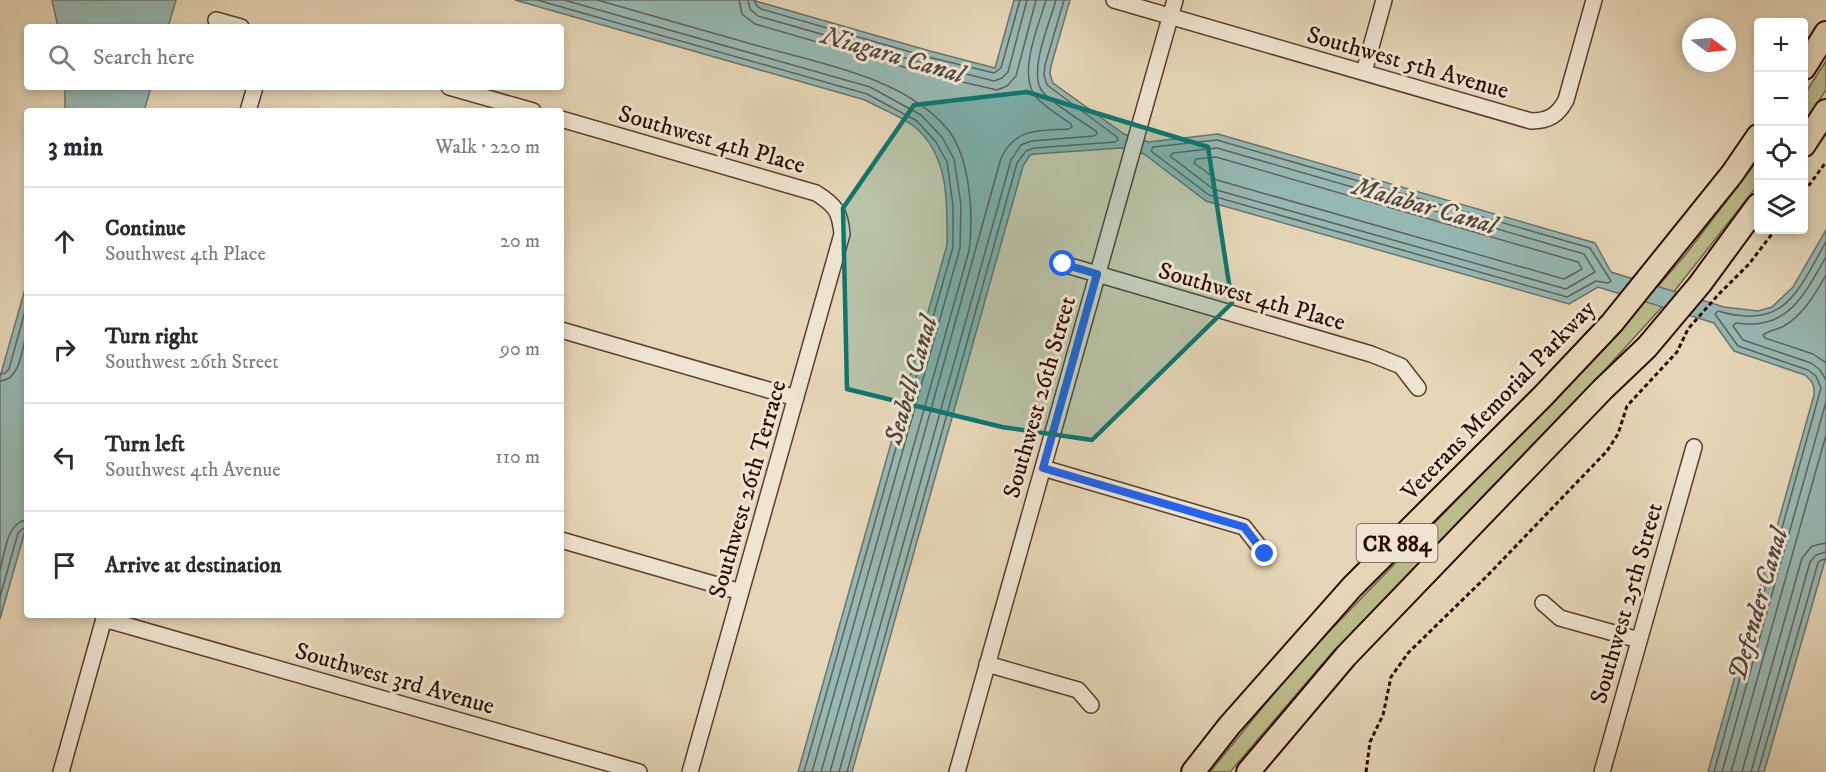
<!DOCTYPE html>
<meta charset="utf-8">
<style>
:root{--surface:#fff;--page:#f7f7f7;--text:#2b2b33;--muted:#7c7c81;--line:#e1e1e2}
body{margin:0;font-family:"IM FELL DW Pica",serif;background:var(--page);color:var(--text)}
.controls{position:absolute;right:18px;top:18px;display:grid;overflow:hidden;border-radius:6px;box-shadow:0 3px 9px #0003}
.controls button{width:54px;height:54px;display:grid;place-items:center;padding:0;border:0;border-bottom:2px solid var(--line);background:var(--surface);color:var(--text);font:30px sans-serif}
.compass{position:absolute;left:1682px;top:18px;width:54px;height:54px;border-radius:50%;background:var(--surface);box-shadow:0 3px 9px #0003;rotate:106deg}
.stop{position:absolute;width:18px;height:18px;margin:-14px;border:4px solid #2563eb;border-radius:50%;background:#fff}
.stop.end{background:#2563eb;border-color:#fff;box-shadow:0 2px 6px #0008}
.list{margin:0;padding:0;list-style:none}
h2{display:flex;justify-content:space-between;align-items:center;height:78px;margin:0;padding:0 24px;font-size:26px}
h2 small{font-size:20px;font-weight:400;color:var(--muted)}
.list li{display:grid;grid-template-columns:39px 1fr auto;gap:18px;align-items:center;box-sizing:border-box;height:108px;padding:0 24px;border-top:2px solid var(--line)}
.list b{display:block;font-size:22px;white-space:nowrap}
.list p{margin:0;font-size:20px;white-space:nowrap;color:var(--muted)}
.list em{font-size:20px;font-style:normal;color:var(--muted)}
.icon{flex:none;width:33px;height:33px;fill:none;stroke:currentColor;stroke-width:2;stroke-linecap:round;stroke-linejoin:round}
.map{position:relative;flex:none;width:1826px;height:772px;overflow:hidden}
.search{position:absolute;background:var(--surface);box-shadow:0 3px 9px #0003;left:24px;top:24px;width:540px;height:66px;display:flex;align-items:center;gap:15px;box-sizing:border-box;padding:0 21px;border-radius:6px;color:var(--muted);font-size:22px}
.panel{position:absolute;background:var(--surface);box-shadow:0 3px 9px #0003;left:24px;top:108px;width:540px;height:510px;border-radius:6px}
.map>svg:first-child{display:block}
.green{fill:#bbbc8a;stroke:#746446;stroke-width:1.5}
.water{fill:#96b8b3;stroke:#6c736c;stroke-width:1.5}
.lines{fill:none;stroke-linecap:round;stroke-linejoin:round}
.shore{stroke:#61625a;stroke-width:1.5}
.minor-casing{stroke:#5a3e2f;stroke-width:18}
.highway-casing{stroke:#2c0c02;stroke-width:26}
.path{stroke:#2c0c02;stroke-width:3;stroke-dasharray:4.5 3;stroke-linecap:butt}
.minor{stroke:#eee4d0;stroke-width:15}
.highway{stroke:#e5d6b7;stroke-width:22}
.route{stroke:#2563eb;stroke-width:8}
.marked{fill:#0f766e;fill-opacity:0.2;stroke:#0f766e;stroke-width:4.5;stroke-linejoin:round}
.labels{text-anchor:middle;stroke-width:6;stroke-linejoin:round;paint-order:stroke}
.shield{fill:#eee4d0;stroke:#664d40;stroke-width:1.5}
.shield-label{font-size:22px;font-weight:bold;fill:#2c0c02}
.street-label{font-size:24px;fill:#2c0c02;stroke:#eee4d0}
.water-label{font-size:26px;font-style:italic;fill:#514840;stroke:#eee4d0}
</style>
<div class="map">
<svg width="1826" height="772" viewBox="0 0 1826 772">
<rect width="100%" height="100%" fill="#e5d6b7"/>
<filter id="stains"><feTurbulence type="fractalNoise" baseFrequency=".00333" numOctaves="4"/><feColorMatrix values="0 0 0 0 .2 0 0 0 0 .09 0 0 0 0 .02 0 0 0 .5 -.17"/></filter>
<radialGradient id="worn" r=".72"><stop offset=".6" stop-color="#630" stop-opacity="0"/><stop offset="1" stop-color="#630" stop-opacity=".3"/></radialGradient>
<!-- green -->
<path class="green" d="M1826,61v29l-22,33v-28z
M1758,160v25l-97,123 -58,64 -272,282 -101,118h-20l70,-86 39,-44 290,-299 77,-89z"/>
<!-- water -->
<path class="water" d="M52,0h124l-8,27h-110z
M515,0h237l178,51 65,17 19,-68h56l-19,66 -1,8 3,9 71,51 24,8 70,-8 377,109 16,29 113,35 34,4 14,-4 21,-20 33,-57v327l-62,215h-56l106,-377c1,-10 -2,-14 -9,-20l-71,-24 -20,-28 -116,-36 -29,17 -363,-103 -62,-47 -23,-6 -86,6 -5,1 -7,11 -171,606h-54l149,-527c0,-41 3,-88 -32,-118 -14,-11 -34,-18 -50,-27z
M65,87h86l-7,24h-79z
M27,282v242l-27,95v-242z"/>
<g class="lines">
<!-- shore -->
<path class="shore" d="M537,0l330,94 50,27 19,21 11,20 6,43v42l-149,525
M564,0l306,87 51,28 21,22 12,22 7,46 -1,43 -148,524
M597,0c53,15 106,30 158,45 63,18 151,32 194,86 21,28 25,85 20,120l-148,521
M739,0l3,14 13,10 169,49 73,17 10,-4 9,-10 20,-76
M748,0l2,9 8,7 168,48 68,17 8,-3 6,-6 19,-72
M755,0l1,5 5,4 167,48 66,16 7,-5 19,-68
M1217,140l373,108 21,33 -3,2 -12,-2 -29,16 -358,-102 -58,-44 2,-4z
M1217,148l367,106 11,18 -29,17 -353,-100 -43,-33 3,-3z
M1216,157l362,105 4,7 -18,10 -347,-99 -23,-17 2,-4z
M1826,257c-23,39 -38,74 -90,66l-3,3 10,14 68,23 9,7 6,10
M1826,275c-11,19 -22,39 -42,51 -7,4 -15,4 -21,9l2,3 48,16 13,9
M0,374l5,-1 4,-4 18,-65
M0,381c21,-1 22,-34 27,-50
M0,570c5,-16 6,-48 27,-50
M0,597l18,-64 4,-4 5,-1
M830,772l171,-614c15,-31 38,-27 68,-29l3,-2 -1,-3c-11,-8 -25,-16 -34,-26 -21,-22 2,-73 9,-98
M839,772l172,-612 10,-15 10,-4 63,-5 3,-2 -1,-3c-13,-9 -46,-29 -54,-40 -14,-19 8,-69 14,-91
M847,772l170,-609 9,-12 8,-3 81,-6 3,-2 -1,-3 -70,-52 -3,-10 1,-10 19,-65
M1714,772l107,-384 -5,-12 -8,-6 -70,-24 -23,-32 3,-3c67,20 79,-19 108,-69
M1722,772l104,-370
M1731,772l95,-337
M1742,772l60,-214 10,-12 14,-3
M1751,772l59,-210 6,-7 10,-3
M1758,772l60,-209 3,-3 5,-1"/>
<!-- minor casing -->
<g class="minor-casing">
<path id="minor" d="M1114,0l417,121c18,0 27,-6 35,-21l28,-100
M216,20l25,7
M1364,72l20,-72
M449,87l84,24
M248,111l7,-24
M561,119l255,74c19,12 24,18 26,41l-152,538
M1063,264l308,90 30,12 17,22
M561,330l235,68
M1043,468l201,59 21,27
M561,540l180,52
M1543,603l17,15 79,22
M104,619l535,153
M987,664l91,26 13,15
M61,772l44,-157
M957,772l218,-772
M1602,772l92,-325"/>
</g>
<!-- highway casing -->
<g class="highway-casing">
<path id="highway" d="M1804,68l22,-35
M1804,145l22,-34
M1193,772l36,-46 123,-139 191,-191 69,-73 120,-149 26,-38
M1248,772l98,-116 257,-267 44,-42 53,-63 58,-79"/>
</g>
<!-- path -->
<path class="path" d="M1804,192l22,-30
M1366,772l4,-30 13,-27 8,-38 17,-24 80,-78 119,-124 11,-17 9,-28 50,-54 11,-23 30,-34 31,-31 26,-34"/>
<!-- minor -->
<use href="#minor" class="minor"/>
<!-- highway -->
<use href="#highway" class="highway"/>
</g>
<g class="lines">
<!-- route -->
<path class="route" d="M1063,264l34,10 -54,194 201,59 21,27"/>
</g>
<!-- marked area -->
<path class="marked" d="M1027,92l181,55 24,156 -140,137 -90,-13 -155,-38 -4,-181 71,-103z"/>
<g class="labels">
<!-- shield labels -->
<rect class="shield" x="1356.5" y="524" width="81" height="38" rx="4.5"/>
<g class="shield-label">
<text x="1397" y="551">CR 884</text>
</g>
<!-- street labels -->
<g class="street-label">
<text transform="translate(1408 62) rotate(16)" y="8">Southwest 5th Avenue</text>
<text transform="translate(712 139) rotate(16)" y="8">Southwest 4th Place</text>
<text transform="translate(1252 296) rotate(16)" y="8">Southwest 4th Place</text>
<text transform="translate(1039 397) rotate(-74)" y="8">Southwest 26th Street</text>
<text transform="translate(1498 400) rotate(-46)" y="8">Veterans Memorial Parkway</text>
<text transform="translate(747 489) rotate(-74)" y="8">Southwest 26th Terrace</text>
<text transform="translate(1626 603) rotate(-74)" y="8">Southwest 25th Street</text>
<text transform="translate(395 678) rotate(16)" y="8">Southwest 3rd Avenue</text>
</g>
<!-- water labels -->
<g class="water-label">
<text transform="translate(893 54) rotate(16)" y="9">Niagara Canal</text>
<text transform="translate(1425 205) rotate(16)" y="9">Malabar Canal</text>
<text transform="translate(910 380) rotate(-74)" y="9">Seabell Canal</text>
<text transform="translate(1757 604) rotate(-74)" y="9">Defender Canal</text>
</g>
</g>
<rect width="100%" height="100%" filter="url(#stains)"/>
<rect width="100%" height="100%" fill="url(#worn)"/>
</svg>
<div class="controls">
<button>+</button>
<button>−</button>
<button><svg class="icon" aria-label="locate" viewBox="0 0 24 24"><circle cx="12" cy="12" r="6"/><path d="M12 2v4M12 18v4M2 12h4M18 12h4"/></svg></button>
<button><svg class="icon" aria-label="layers" viewBox="0 0 24 24"><path d="M12 4l9 5-9 5-9-5zM3 14l9 5 9-5"/></svg></button>
</div>
<svg class="compass" viewBox="-18 -18 36 36"><path d="M0-13l5 13h-10z" fill="#e53935"/><path d="M0 13l5-13h-10z" fill="#7c7c81"/></svg>
<div class="stop" style="left:1063px;top:264px"></div>
<div class="stop end" style="left:1265px;top:554px"></div>
<div class="search"><svg class="icon" aria-label="search" viewBox="0 0 24 24"><circle cx="10" cy="10" r="6"/><path d="M15 15l6 6"/></svg>Search here</div>
<section class="panel">
<h2>3 min<small>Walk · 220 m</small></h2>
<ul class="list">
<li><svg class="icon" aria-label="ahead" viewBox="0 0 24 24"><path d="M12 20V5M6 11l6-6 6 6"/></svg><div><b>Continue</b><p>Southwest 4th Place</p></div><em>20 m</em></li>
<li><svg class="icon" aria-label="right" viewBox="0 0 24 24"><path d="M7 20v-9h11M14 6l5 5-5 5"/></svg><div><b>Turn right</b><p>Southwest 26th Street</p></div><em>90 m</em></li>
<li><svg class="icon" aria-label="left" viewBox="0 0 24 24"><path d="M17 20v-9H6M10 6l-5 5 5 5"/></svg><div><b>Turn left</b><p>Southwest 4th Avenue</p></div><em>110 m</em></li>
<li><svg class="icon" aria-label="arrive" viewBox="0 0 24 24"><path d="M6 21V4h12l-3 4 3 4H6"/></svg><div><b>Arrive at destination</b></div></li>
</ul>
</section>
</div>
